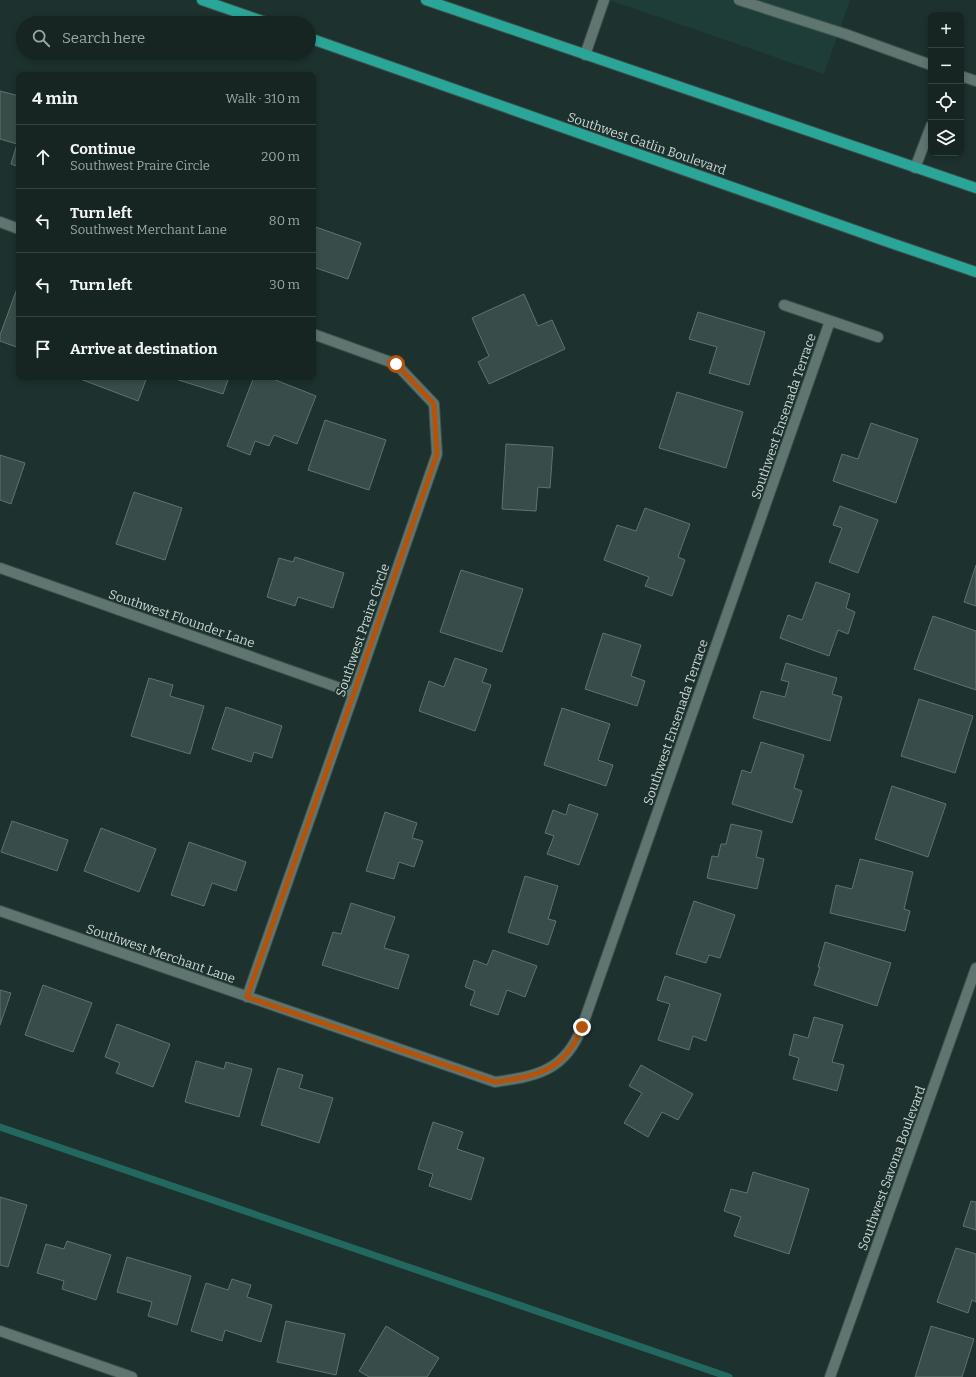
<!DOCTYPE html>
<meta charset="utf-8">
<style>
:root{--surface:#162522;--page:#1f2d2a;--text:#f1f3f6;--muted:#9ea5a5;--line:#354240}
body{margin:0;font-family:Bitter,serif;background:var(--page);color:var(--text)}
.controls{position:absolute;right:12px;top:12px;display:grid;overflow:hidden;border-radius:8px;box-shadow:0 2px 6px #0003}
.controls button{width:36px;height:36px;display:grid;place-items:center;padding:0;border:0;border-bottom:1px solid var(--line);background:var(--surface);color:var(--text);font:20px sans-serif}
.stop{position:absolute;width:12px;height:12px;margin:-9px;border:3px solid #b45309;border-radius:50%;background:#fff}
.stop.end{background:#b45309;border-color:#fff;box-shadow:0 1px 4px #0008}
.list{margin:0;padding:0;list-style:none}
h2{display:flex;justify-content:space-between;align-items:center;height:52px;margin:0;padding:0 16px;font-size:17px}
h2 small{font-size:13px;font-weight:400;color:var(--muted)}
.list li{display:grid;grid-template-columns:26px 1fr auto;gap:12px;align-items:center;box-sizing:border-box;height:64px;padding:0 16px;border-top:1px solid var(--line)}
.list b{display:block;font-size:15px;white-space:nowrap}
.list p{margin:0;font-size:13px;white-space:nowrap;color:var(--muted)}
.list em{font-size:13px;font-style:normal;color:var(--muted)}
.icon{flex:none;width:22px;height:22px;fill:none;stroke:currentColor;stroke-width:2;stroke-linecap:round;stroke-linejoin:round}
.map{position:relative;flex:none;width:976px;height:1377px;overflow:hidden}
.search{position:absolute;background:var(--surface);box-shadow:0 2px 6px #0003;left:16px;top:16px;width:300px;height:44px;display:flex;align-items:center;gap:10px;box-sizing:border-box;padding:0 14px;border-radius:22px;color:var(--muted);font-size:15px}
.panel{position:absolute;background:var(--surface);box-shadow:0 2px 6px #0003;left:16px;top:72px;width:300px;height:308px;border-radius:8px}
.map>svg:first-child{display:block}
.built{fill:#1e3d38}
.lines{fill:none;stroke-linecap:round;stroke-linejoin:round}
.stream{stroke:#23685e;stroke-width:7}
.building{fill:#384d49;stroke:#5d746f}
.minor-casing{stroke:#3c4e4b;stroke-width:12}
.major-casing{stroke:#3c4e4b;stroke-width:12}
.minor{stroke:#5e7570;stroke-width:10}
.major{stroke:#2aa698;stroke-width:10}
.route{stroke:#b45309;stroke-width:5}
.labels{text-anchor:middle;stroke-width:3.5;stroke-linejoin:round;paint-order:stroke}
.street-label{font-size:13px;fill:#cad6d3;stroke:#1d312e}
</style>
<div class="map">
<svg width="976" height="1377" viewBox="0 0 976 1377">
<rect width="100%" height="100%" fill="#1d312e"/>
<!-- built -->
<path class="built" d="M609,0h241l-26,74z"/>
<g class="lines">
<!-- stream -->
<path class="stream" d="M0,1127l729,250"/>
</g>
<!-- building -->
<path class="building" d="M0,91l19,5v71l-8,-3 6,-20 -17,-5z
M313,226l48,17 -13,36 -35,-12z
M18,286l1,1v61l-19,-7v-6z
M524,294l14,32 14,-6 13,29 -76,35 -11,-22 11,-6 -17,-38z
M698,312l67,20 -16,53 -40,-12 8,-26 -28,-8z
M75,377h72l-9,24z
M169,377h60l-6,17z
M254,377h14l48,19 -19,48 -23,-9 -5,11 -14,-5 -5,14 -23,-9z
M677,392l66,20 -17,56 -67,-20z
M325,420l61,20 -17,50 -61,-20z
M871,423l47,16 -22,64 -63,-22 9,-27 16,5z
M506,444l47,3 -3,41 -12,-1 -2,24 -34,-2z
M0,455l25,8 -14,41 -11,-4z
M134,492l48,16 -17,52 -49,-16z
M840,506l38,14 -20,53 -29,-11 13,-34 -9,-3z
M645,508l45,16 -12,33 7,3 -13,36 -27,-10 4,-9 -45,-17 13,-35 19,6z
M295,557l49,16 -11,35 -35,-11 -3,9 -28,-9 12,-39 14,4z
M976,565v41l-12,-4z
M461,570l62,19 -21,63 -62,-20z
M816,582l34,12 -4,14 9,4 -7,22 -10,-4 -9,26 -49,-18 8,-23 14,5z
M933,616l43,15v59l-62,-21z
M603,633l38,12 -10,31 14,5 -8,25 -52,-17z
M455,658l32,11 -5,13 9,3 -16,46 -56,-20 10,-30 15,6z
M786,663l51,15 -5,16 10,3 -12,44 -77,-23 8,-27 24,6 4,-15 -8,-2z
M149,678l24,7 -3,11 34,10 -14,48 -59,-18z
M919,699l54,17 -18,57 -54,-17z
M226,707l56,19 -10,32 -18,-6 -3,10 -39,-13z
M562,708l48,16 -12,36 15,5 -7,21 -62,-21z
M761,742l43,13 -10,33 8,3 -10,32 -60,-19 10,-34 9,3z
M892,786l54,18 -18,53 -53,-18z
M569,804l29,10 -19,51 -32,-11 7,-18 -9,-3 8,-23 13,5z
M385,812l32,11 -5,15 11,3 -9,26 -15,-5 -5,17 -28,-8z
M12,821l56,19 -11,31 -56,-19z
M731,824l31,7 -6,26 8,2 -7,30 -50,-11 5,-22 6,1 3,-13h5z
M101,828l55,21 -17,43 -55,-21z
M189,842l57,20 -10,29 -24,-8 -8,23 -33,-11z
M860,859l53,13 -9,37 6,2 -5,20 -75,-18 6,-28 16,4z
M525,876l33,10 -10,33 8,2 -8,24 -40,-13z
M694,901l41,14 -15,43 -11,-3 -3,8 -30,-9z
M351,903l44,14 -11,31 25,7 -11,34 -76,-24 11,-33 8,2z
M825,942l66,21 -14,43 -63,-21 6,-18h-2z
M493,950l44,16 -12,31 -18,-7 -9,25 -28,-10 5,-14 -10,-4 9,-27 13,5z
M665,976l56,18 -15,47 -13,-5 -4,14 -31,-10 12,-36 -13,-4z
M43,985l49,18 -19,49 -48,-17z
M0,990l11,3 -11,32z
M814,1017l29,8 -11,37 12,3 -7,26 -44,-12 6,-21 -10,-3 5,-21 14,4z
M117,1024l53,20 -17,43 -37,-14 4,-10 -15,-6z
M196,1061l28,8 2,-7 26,7 -13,48 -54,-15z
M641,1065l52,29 -15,26 -16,-8 -14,25 -24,-14 18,-30 -13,-7z
M278,1068l25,7 -4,13 34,10 -14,45 -58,-18z
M433,1122l30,10 -6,17 27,9 -13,42 -42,-14 4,-12 -15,-5z
M753,1172l56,17 -20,65 -55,-18 7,-19 -17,-6 7,-22 16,4z
M0,1197l27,8 -19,62 -8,-2z
M971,1201l5,1v28l-13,-4z
M67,1241l44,14 -15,45 -34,-11 2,-8 -27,-8 9,-29 18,5z
M956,1248l20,6v48l-4,-2 -4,13 -31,-11z
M127,1257l64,19 -14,49 -29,-9 4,-14 -35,-10z
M232,1279l19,6 -4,12 25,8 -11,37 -36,-12 -3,11 -31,-10 15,-48 22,7z
M286,1321l59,13 -9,41 -59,-13z
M386,1326l53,32 -12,19h-58l-10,-6z
M931,1326l43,13 -12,38h-47z"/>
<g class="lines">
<!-- minor casing -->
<g class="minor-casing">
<path id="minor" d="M739,0l106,34 86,31
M585,55l19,-55
M961,76l15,5
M915,168l16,-42
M0,222l19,7
M784,305l94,32
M0,568l354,125
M0,911l495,171c42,-6 70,-11 87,-55l248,-706
M247,997l107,-304 83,-239 -3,-50 -38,-40 -83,-30
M0,1331l132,46
M830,1377l146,-409"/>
</g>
<!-- major casing -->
<g class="major-casing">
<path id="major" d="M202,0l66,23
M426,0l550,188
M309,38l582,205 85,29"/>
</g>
<!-- minor -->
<use href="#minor" class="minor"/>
<!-- major -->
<use href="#major" class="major"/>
</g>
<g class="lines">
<!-- route -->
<path class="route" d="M396,364l38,40 3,50 -83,239 -107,304 248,85c42,-6 70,-11 87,-55"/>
</g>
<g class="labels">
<!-- street labels -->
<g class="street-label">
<text transform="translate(647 143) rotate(19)" y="5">Southwest Gatlin Boulevard</text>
<text transform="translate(783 416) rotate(-71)" y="5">Southwest Ensenada Terrace</text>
<text transform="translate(182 618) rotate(19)" y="5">Southwest Flounder Lane</text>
<text transform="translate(362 630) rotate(-71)" y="5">Southwest Praire Circle</text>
<text transform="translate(675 722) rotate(-71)" y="5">Southwest Ensenada Terrace</text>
<text transform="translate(161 953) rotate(19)" y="5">Southwest Merchant Lane</text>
<text transform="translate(891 1168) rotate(-70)" y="5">Southwest Savona Boulevard</text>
</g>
</g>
</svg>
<div class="controls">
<button>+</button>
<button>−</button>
<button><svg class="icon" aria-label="locate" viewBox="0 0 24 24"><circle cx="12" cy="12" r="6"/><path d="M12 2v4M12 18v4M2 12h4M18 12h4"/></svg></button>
<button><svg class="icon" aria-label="layers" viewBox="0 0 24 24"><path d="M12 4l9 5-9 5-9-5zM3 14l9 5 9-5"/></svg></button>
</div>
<div class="stop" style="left:396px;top:364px"></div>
<div class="stop end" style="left:582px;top:1027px"></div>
<div class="search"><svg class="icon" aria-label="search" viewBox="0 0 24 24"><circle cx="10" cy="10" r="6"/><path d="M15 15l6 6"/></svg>Search here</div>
<section class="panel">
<h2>4 min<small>Walk · 310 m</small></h2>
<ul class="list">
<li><svg class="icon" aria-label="ahead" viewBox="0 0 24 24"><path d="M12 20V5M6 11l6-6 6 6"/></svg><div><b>Continue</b><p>Southwest Praire Circle</p></div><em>200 m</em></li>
<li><svg class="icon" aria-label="left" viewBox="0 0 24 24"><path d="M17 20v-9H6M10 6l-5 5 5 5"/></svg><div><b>Turn left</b><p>Southwest Merchant Lane</p></div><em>80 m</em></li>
<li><svg class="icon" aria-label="left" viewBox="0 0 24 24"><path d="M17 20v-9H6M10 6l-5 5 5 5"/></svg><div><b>Turn left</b></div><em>30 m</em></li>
<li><svg class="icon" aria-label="arrive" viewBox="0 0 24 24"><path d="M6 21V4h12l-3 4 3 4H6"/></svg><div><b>Arrive at destination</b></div></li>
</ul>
</section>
</div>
